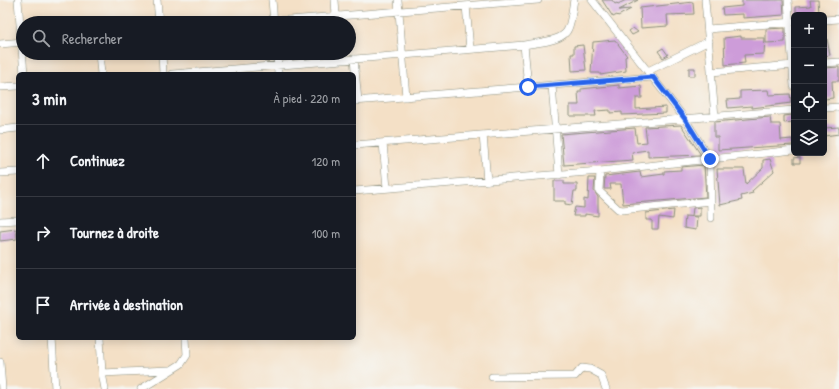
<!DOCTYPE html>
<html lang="fr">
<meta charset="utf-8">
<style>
:root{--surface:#171b24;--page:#20242c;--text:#f1f3f6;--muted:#9ea1a6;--line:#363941}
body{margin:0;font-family:"Patrick Hand",sans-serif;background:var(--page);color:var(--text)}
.controls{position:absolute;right:12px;top:12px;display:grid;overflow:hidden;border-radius:6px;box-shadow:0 2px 10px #0003}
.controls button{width:36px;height:36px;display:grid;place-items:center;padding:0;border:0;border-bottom:1px solid var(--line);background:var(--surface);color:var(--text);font:20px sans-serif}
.stop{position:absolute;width:12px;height:12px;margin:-9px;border:3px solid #2563eb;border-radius:50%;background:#fff}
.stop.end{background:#2563eb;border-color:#fff;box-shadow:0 1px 4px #0008}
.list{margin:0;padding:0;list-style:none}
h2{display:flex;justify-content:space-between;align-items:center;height:52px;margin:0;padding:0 16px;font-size:17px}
h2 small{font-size:13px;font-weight:400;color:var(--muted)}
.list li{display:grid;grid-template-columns:26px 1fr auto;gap:12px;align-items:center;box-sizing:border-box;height:72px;padding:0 16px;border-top:1px solid var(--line)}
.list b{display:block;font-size:15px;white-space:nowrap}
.list em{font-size:13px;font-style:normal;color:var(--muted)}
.icon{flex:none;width:22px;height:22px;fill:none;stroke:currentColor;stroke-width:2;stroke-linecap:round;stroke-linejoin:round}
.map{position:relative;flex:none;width:839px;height:389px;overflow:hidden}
.search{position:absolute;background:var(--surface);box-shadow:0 2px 10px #0003;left:16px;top:16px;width:340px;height:44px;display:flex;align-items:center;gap:10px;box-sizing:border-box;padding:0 14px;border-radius:22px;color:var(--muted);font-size:15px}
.panel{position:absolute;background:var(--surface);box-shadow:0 2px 10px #0003;left:16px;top:72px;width:340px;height:268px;border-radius:6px}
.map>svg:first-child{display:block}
.building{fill:#cd9cd9}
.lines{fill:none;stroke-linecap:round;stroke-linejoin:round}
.street-casing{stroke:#8a8e7d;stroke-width:8}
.street{stroke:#fff;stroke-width:7}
.route{stroke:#2563eb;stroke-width:5}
</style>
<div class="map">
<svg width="839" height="389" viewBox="0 0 839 389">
<rect width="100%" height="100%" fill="#f6f6f2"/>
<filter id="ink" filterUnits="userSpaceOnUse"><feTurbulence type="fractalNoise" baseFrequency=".025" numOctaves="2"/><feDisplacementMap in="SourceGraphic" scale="8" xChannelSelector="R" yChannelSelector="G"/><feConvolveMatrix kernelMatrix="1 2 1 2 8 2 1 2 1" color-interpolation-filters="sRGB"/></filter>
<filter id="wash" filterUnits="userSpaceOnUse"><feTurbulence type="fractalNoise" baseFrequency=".012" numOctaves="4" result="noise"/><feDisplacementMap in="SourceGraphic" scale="16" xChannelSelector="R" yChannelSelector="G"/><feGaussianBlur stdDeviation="0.9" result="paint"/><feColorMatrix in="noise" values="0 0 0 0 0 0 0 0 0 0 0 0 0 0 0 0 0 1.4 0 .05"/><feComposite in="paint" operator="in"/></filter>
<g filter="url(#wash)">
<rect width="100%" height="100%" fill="#f4e0c6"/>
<g id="blocks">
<!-- building -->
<path class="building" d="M602,0h10l3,4 2,-1 1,1 8,-4h12l-19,10 12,-1 -13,7 -1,-1 -4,2z
M742,0h41l1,15 -41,3v-4l-20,1 -1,-7 20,-2z
M810,0h8l1,13 -23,2v-8l15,-1z
M693,2l1,12 -27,1 1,11 -27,2 -1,-20z
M633,28l5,4 -6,3 -3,-4z
M785,28v14l-19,1v-14z
M741,36v2h24l-1,16 -20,1 1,8 -20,2 -1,-27z
M824,39h3l3,16 -6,1z
M615,40l12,16 -2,1 1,14 -26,4v-2h-9l2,-31z
M583,45l3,25 -14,1 -1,-17h3v-8z
M663,48l5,7 -5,3 -5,-7z
M839,67v14h-7l1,17 -9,1v-31z
M689,68h6v8h-6z
M619,85v3l22,-2 1,12h-6v11l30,-2v6l-44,2v-3l-12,1v-3l-15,1 1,5h-26v-11h9l-1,-13h3v-3z
M768,90l1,5 21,-1 1,9 -39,5v-2l-24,2 -1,-8 13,-1v-8z
M792,115l1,7 -9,1v-7z
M770,117l1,7h9l1,16 11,-1 1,6 -75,5v-13h-4v-15z
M681,125l20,30 -53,2v-7l-16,2 1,8 -69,5 -3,-31 74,-6 2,15 10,-1 -2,-15z
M839,127v7l-15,2v-8z
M800,157v6h-6v-5z
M770,159l4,12 -22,20 1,2 -12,3 1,4 -22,5 -3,-36h27l2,15 17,-16v-8z
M704,165l2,32 -83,7 -2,-20h-11l1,5h-7l1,-13 35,-4 1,5 23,-3v-3l17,-1v-3z
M589,178h6l-1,13 4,6v19l-13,-2v2h-12l2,-9 9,1v-9l4,1z
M554,181h10v3h13v7h-3l-2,14 -7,-1v-3h-11z
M700,207v9h-8l1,-8z
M674,210l-1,9 -14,-2 -1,12h-6v-9h-6v-7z
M685,216l12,1 -1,13 -12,-2z
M16,229l1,10 -17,2v-10z"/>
</g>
</g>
<g filter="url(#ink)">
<use href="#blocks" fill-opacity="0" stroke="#8a8e7d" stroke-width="1"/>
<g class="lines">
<!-- street casing -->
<g class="street-casing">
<path id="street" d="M18,0l6,74
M157,0l2,23
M272,0l2,23
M335,0l1,16
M398,0l8,97
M592,0l93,119 25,40 1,59
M705,0l10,117
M788,0l6,86
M466,6l4,43
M824,20l15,-1
M252,23l286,-23
M708,29l86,-7
M0,44l23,-2
M524,45l4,42
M99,53l2,21
M162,53l1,21
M277,53l1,21
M354,59l4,42
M824,63l15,-1
M648,71l61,-30
M711,72l83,-7
M172,74l352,-29c13,-3 39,-3 44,-16 4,-9 4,-20 6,-29
M552,85l7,90
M0,87l18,-1
M354,101l299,-24
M824,108l15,-1
M0,130l18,-2
M483,135l4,46
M383,143l4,45
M354,145l440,-35
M600,171l-1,20 19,18 4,1 89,-9
M0,173l18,-1
M354,191l246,-20 194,-21
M0,221l18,-1
M52,338l3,51
M100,338l2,35 3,16
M0,362l2,27
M102,373l67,-3
M492,377l83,-1 7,-8 8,1 11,6 5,14
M141,389l40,-25 6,-9 -1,-17"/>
</g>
<!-- street -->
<use href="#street" class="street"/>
</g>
</g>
<g class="lines" filter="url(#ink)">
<!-- route -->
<path class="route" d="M528,87l125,-10 32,42 25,40"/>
</g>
</svg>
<div class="controls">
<button>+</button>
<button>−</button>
<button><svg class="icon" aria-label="locate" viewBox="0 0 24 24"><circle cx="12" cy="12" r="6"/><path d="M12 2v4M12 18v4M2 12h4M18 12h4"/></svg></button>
<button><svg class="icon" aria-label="layers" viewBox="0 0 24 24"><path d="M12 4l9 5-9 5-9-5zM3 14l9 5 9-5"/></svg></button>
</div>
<div class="stop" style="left:528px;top:87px"></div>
<div class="stop end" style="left:710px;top:159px"></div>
<div class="search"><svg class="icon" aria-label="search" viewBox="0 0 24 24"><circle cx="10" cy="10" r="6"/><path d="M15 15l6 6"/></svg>Rechercher</div>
<section class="panel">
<h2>3 min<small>À pied · 220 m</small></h2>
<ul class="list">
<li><svg class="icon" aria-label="ahead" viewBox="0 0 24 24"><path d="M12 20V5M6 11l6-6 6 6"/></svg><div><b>Continuez</b></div><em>120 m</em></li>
<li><svg class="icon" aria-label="right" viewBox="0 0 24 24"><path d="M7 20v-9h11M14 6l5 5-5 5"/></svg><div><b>Tournez à droite</b></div><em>100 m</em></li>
<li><svg class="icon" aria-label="arrive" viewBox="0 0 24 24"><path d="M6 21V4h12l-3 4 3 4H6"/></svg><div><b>Arrivée à destination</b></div></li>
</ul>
</section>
</div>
